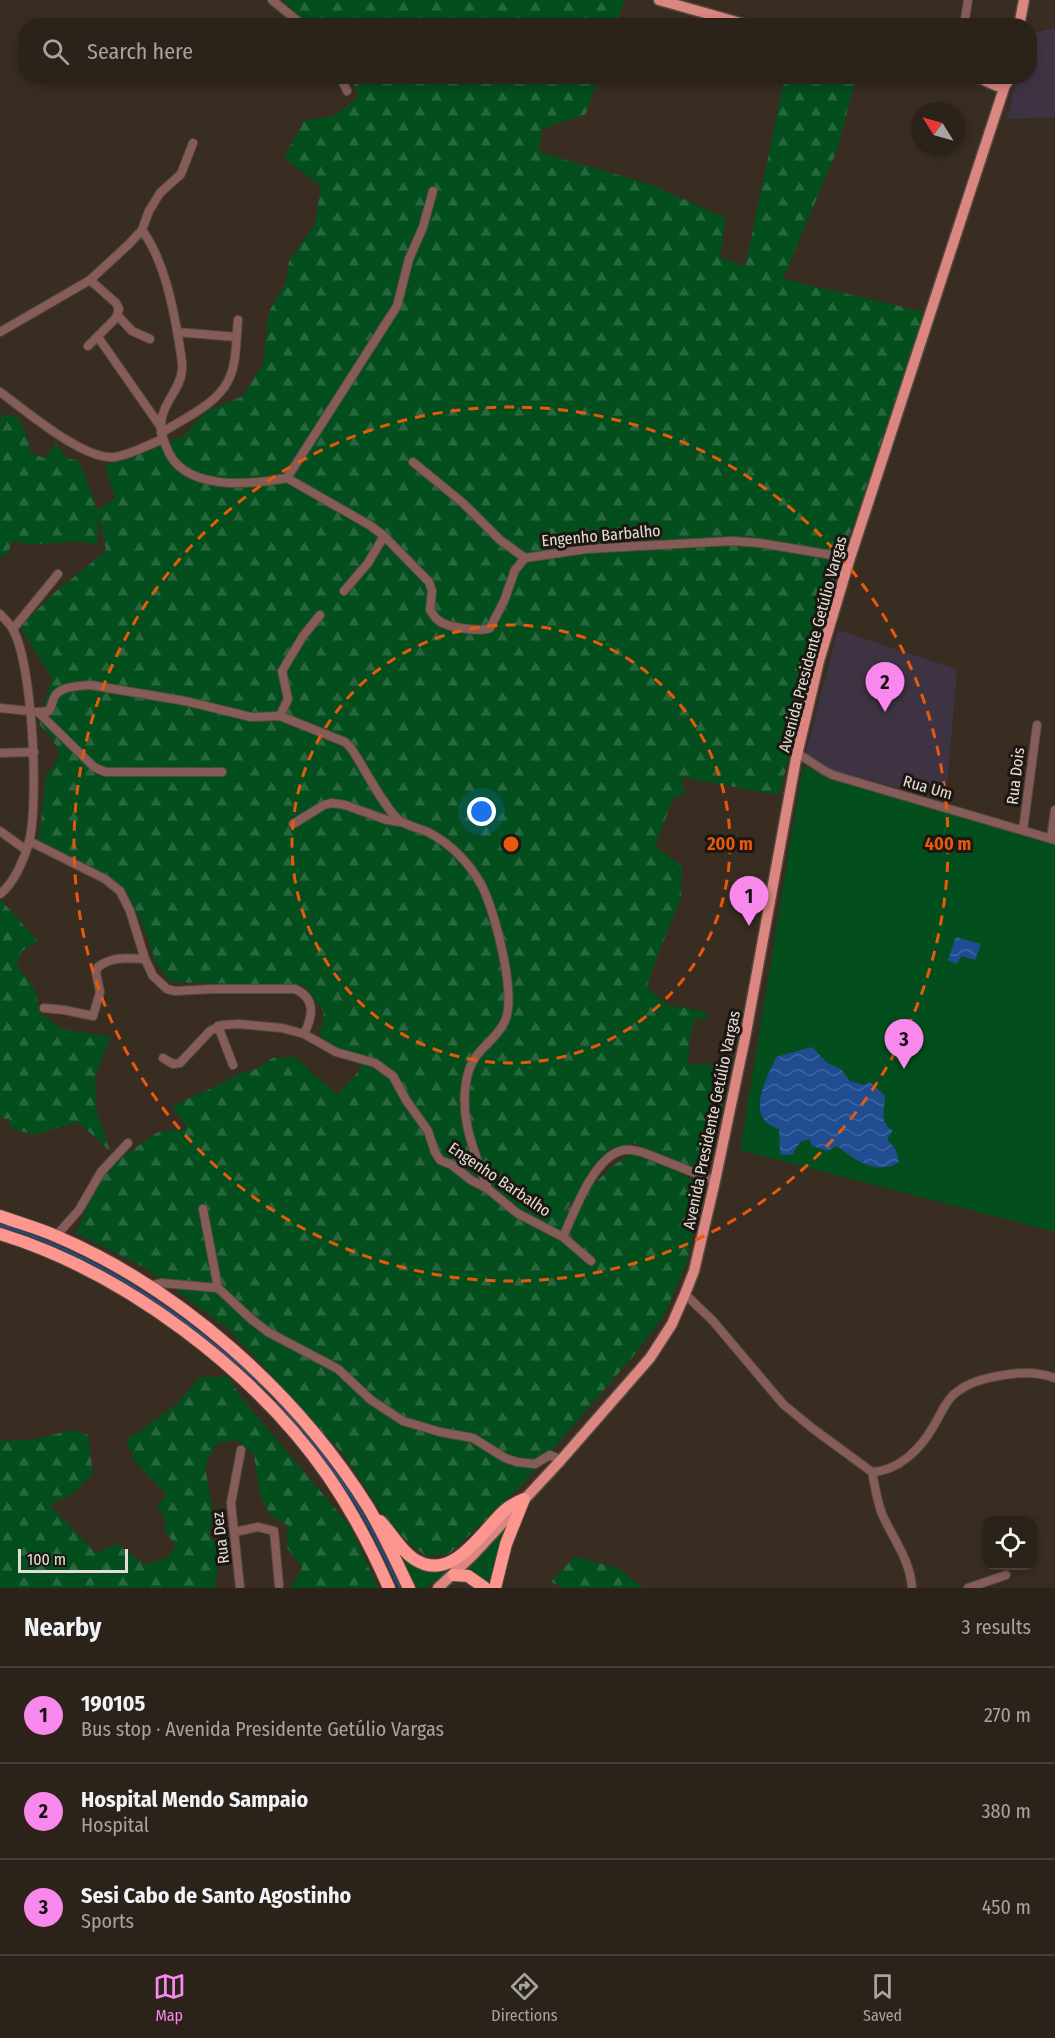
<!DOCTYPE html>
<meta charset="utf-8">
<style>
:root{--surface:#2b221a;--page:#372f27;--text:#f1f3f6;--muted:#a6a4a2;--line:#473f39;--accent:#f888eb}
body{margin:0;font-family:"Fira Sans Condensed",sans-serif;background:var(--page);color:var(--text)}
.controls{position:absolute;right:18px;bottom:18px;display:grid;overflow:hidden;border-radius:12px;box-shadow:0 3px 9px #0003}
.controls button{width:54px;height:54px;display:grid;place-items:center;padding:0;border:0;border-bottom:2px solid var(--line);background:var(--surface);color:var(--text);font:30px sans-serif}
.compass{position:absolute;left:911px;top:102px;width:54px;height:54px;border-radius:50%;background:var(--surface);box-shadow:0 3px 9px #0003;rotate:307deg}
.scale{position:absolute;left:18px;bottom:15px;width:110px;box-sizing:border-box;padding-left:6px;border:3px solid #e4ddd6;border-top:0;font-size:16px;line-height:21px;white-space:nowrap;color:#e4ddd6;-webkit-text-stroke:4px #1c1712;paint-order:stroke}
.you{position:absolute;left:482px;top:812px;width:21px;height:21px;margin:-15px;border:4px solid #fff;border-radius:50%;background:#1a73e8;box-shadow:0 0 0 9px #1a73e833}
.badge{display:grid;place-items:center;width:39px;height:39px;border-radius:50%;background:var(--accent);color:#111;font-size:20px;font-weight:700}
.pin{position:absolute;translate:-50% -50px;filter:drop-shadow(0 2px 3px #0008)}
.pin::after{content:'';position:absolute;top:32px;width:21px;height:18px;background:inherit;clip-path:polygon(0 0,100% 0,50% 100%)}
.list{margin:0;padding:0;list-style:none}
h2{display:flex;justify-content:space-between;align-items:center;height:78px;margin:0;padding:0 24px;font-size:26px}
h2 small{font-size:20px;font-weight:400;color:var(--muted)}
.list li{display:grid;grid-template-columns:39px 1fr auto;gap:18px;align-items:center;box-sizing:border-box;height:96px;padding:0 24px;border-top:2px solid var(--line)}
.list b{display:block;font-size:22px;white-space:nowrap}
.list p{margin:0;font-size:20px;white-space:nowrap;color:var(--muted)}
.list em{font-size:20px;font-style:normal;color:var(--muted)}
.icon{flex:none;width:33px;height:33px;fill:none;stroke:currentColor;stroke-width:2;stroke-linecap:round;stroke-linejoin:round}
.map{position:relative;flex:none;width:1055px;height:1588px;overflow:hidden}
.search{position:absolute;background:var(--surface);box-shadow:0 3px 9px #0003;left:18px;right:18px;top:18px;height:66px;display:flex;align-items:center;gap:15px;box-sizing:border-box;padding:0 21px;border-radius:24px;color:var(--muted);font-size:22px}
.sheet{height:366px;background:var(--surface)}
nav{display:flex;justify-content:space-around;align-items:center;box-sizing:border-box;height:84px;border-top:2px solid var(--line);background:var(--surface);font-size:16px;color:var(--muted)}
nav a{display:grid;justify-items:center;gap:3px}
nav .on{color:var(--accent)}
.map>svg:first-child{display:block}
.medical{fill:#3e3342}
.grass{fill:#034e1d}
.forest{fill:url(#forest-firs)}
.water{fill:url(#water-waves)}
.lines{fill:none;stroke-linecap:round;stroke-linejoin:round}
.stream{stroke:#204d92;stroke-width:2}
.minor-casing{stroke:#54493f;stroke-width:10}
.major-casing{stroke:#54493f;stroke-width:13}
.highway-casing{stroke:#54493f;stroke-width:14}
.minor{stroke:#865c59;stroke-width:8}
.major{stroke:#db8680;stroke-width:10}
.highway{stroke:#fc968f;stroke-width:12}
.ring{fill:none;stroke:#e8590c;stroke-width:3;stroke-dasharray:10 8}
.labels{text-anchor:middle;stroke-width:6;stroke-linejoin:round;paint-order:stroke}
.street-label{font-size:16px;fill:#e4ddd6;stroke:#1c1712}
.centre{fill:#e8590c;stroke:#1c1712;stroke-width:3}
.ring-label{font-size:18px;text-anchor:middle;font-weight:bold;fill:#e8590c;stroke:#1c1712;stroke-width:6;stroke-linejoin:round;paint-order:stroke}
</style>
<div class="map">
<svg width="1055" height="1588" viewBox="0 0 1055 1588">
<defs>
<pattern id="forest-firs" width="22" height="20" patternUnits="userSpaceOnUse" patternTransform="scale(1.5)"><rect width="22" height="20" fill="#034e1d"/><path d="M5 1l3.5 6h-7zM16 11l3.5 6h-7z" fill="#28673d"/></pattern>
<pattern id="water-waves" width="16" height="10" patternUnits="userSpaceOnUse" patternTransform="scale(1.5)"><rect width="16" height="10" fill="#204d92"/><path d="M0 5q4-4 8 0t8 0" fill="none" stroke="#4066a1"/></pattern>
</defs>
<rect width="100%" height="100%" fill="#392d22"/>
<!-- medical -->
<path class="medical" d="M1055,28v89l-48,2 10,-42 13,-1v-42z
M838,630l119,39 -11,131 -117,-30 -24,-15z"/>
<!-- grass -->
<path class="grass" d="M803,766l252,75v391l-315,-82z
M511,1522l-22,65 -24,-15z
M393,1541l15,17 53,3 -35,27h-10z"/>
<!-- forest -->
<path class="forest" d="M283,0h342l-9,25 -306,1z
M350,77h248l-12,37 -44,15 -3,23 110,32 77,34 -6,39 25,10 40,-190h71l-19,73 -54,129 141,33 -66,199 -20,53 -59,231 -98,-18 4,17 -12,4 -18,48 27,20 -1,33 -20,47 -14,40 20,19 41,7 -3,7h-10l-5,17 -2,28 43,2 -23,107 -75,-30 -23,5 -17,29 -32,38 54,-51 22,-14 66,35 -16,77 -23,53 -30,40 -113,131 -72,68 -23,2 -19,-14 -25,-29 -38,-58 -115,-126 -83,-61 -70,-35 25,-61 57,-40 30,-3 -16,-23 53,-24 11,-7 20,-6 16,-11 23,-1 20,19 23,19 24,-28 -42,-31 4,-24 -19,-26 -135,-4 -14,-19 -12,-35 -18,-38 -21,-16 -66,-34 7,-65 11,-14 2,-10 -8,-14 -12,-13 13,-46 -32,-51 34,-34 52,-42 -7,-36 -2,30 -18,-4 -49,4 -18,-4c-2,7 -5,16 -12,16v-135l3,-8 15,3 9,20 4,16 13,5 12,-14 10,14 13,3 19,49 17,-12 -10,-32 79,-30 22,-24 37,-16 20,-32 6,-52 17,-30 3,-21 26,-37 6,-38 -37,-28 20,-37 32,-6 23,-19z
M0,899l38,42 -17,11 -4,14 18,23 5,24 22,16 48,8 -15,41 1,31 14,42 -32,-29 -44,13 -25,-8 1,-8 -10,-1z
M200,1377h29l10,18 111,131 28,62h-87l11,-21 -15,-19v-23l-16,-9 -11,-20 -6,-41 -17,-15 -21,4 -11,21 7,42 -1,21 -2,9 13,8 -6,33v10h-216v-147l33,-1 38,-10 17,5 5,39 -21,20 -23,11 47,48 21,-9 28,21 22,-7 9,-12 -11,-15v-12l-8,-14 10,-10 -31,-32 -10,-22 50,-36z
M575,1556l44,13 24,19h-78l-14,-6z"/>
<!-- water -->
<path class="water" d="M956,937l25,7 -6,16 -13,-4 -6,8 -8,-4z
M812,1047l15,16 14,6 9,12 14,4 6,-3 15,14c0,17 -7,24 8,35l-6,8 9,11 3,12c-23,14 -44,-2 -62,-16l-10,5 -15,-5 -2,-7 -10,3 -8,13 -12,-1 -1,-25c-4,-2 -10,-3 -13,-7 -16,-16 3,-48 10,-65z"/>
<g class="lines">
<!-- stream -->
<path class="stream" d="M0,1225c104,31 195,97 273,171
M277,1401c34,39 67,79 92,125 11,20 20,41 31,62"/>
<!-- minor casing -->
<g class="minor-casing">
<path id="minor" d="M272,0l32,26
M964,26l4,-26
M340,76l7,15
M142,230c22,30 31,76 37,112 1,10 4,18 3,28 -1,19 -20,33 -21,54 -1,8 2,15 5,22 15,46 84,39 121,32l84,48 13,10 45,46 3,9 -2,19c4,6 8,12 15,14 10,4 36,8 45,4l14,-27 11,-31 10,-12 61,-9 146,-8 28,2 90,15
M118,316l14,15 18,8
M0,332l90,-52 38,-35 14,-15 7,-19 11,-18 21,-19 12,-31
M177,332l59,5
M98,337l62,89
M88,346l28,-28 3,-9 -3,-6 -26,-23
M0,392c25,18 84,69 115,65 17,-3 33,-12 48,-18
M161,433c22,-14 55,-28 67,-52 9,-17 8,-41 10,-61
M413,462l50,41 37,37 25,18
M287,478l110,-172 12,-47 14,-32 10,-36
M344,591l24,-28 16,-27
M0,614c4,4 9,9 12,14 21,33 27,176 17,214 -5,18 -15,41 -29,52
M13,629l45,-55
M0,708l38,4 56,55 11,5h117
M38,712l11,-1c3,-5 3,-10 6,-15 6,-10 25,-10 35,-11l95,16 66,16 29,-1 65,26 6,6c11,16 35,63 48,72 8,6 20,8 29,12 23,12 42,32 54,54 13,26 36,112 22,137 -9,18 -29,27 -35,47 -13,42 5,81 19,119
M280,716l8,-17 -6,-28 21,-35 17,-21
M0,753l34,-1
M797,753l28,18 8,4 222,65
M293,824l31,-19 8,-2 13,2 42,15 14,2
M1023,830l14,-105
M0,831l26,19
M1051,838l4,-28
M29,841l76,38 15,12 10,20 15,48 8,17 14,13 8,2 38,-2h82c21,9 18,27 9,45
M44,1008l20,2 29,6 7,-24 -4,-19 2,-6c14,-11 30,-9 47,-8
M218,1026l15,39
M163,1058l10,6 7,-1 30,-32 12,-6 17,-1 43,4 22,6 32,18 39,11 18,13 13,24 22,31 7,21 5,8 12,5 19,15 17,9 29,24 46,24c11,-24 31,-82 61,-87 8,-1 15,1 23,4l68,27
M203,1209l15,79
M56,1236l23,-26 22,-38 27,-29
M563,1237l28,24
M148,1286l14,-3 56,5 33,31 17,13 70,37 33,31 32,21 37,11 33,6 32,20 12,4 18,2 15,-9 11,5
M685,1294l28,27 70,83 29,24 60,44c27,-1 49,-24 61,-45 7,-11 11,-23 20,-32 15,-13 32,-17 51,-20 16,-3 35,-3 51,3
M872,1472c3,14 5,29 10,42 11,25 28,45 30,74
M235,1532l23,-5 16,4 5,54
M240,1588l-9,-85 10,-53
M968,1588l38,-13"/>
</g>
<!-- major casing -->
<g class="major-casing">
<path id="major" d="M659,0l92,26
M1019,26l5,-26
M975,76l22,10 10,-3
M438,1588l35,-33 88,-95 89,-102 22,-34 13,-30 9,-23 21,-90 30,-143 51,-279 23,-98 31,-103 158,-482"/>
</g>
<!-- highway casing -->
<g class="highway-casing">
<path id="highway" d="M0,1216c19,7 38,12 56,20 124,53 240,156 312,271 15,25 28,54 41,81
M0,1234c124,38 254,136 328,242 24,35 44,73 61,112
M380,1521c12,12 20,29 34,38 38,25 67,-27 90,-48 6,-6 13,-9 20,-12
M454,1575l14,1 17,12
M495,1588l11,-44 18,-45"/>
</g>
<!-- minor -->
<use href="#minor" class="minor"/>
<!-- major -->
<use href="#major" class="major"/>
<!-- highway -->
<use href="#highway" class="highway"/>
</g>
<!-- distance rings -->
<g class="ring">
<circle cx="511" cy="844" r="219"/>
<circle cx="511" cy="844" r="437"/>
</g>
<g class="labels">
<!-- street labels -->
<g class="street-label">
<text transform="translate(601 535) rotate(-5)" y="6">Engenho Barbalho</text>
<text transform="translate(812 644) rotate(-75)" y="6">Avenida Presidente Getúlio Vargas</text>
<text transform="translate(1015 776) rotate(-83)" y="6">Rua Dois</text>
<text transform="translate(928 787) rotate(16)" y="6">Rua Um</text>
<text transform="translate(711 1120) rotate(-78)" y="6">Avenida Presidente Getúlio Vargas</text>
<text transform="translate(500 1179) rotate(34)" y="6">Engenho Barbalho</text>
<text transform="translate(220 1538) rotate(-97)" y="6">Rua Dez</text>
</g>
</g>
<circle cx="511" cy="844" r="9" class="centre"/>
<g class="ring-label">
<text x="730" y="850">200 m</text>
<text x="948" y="850">400 m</text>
</g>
</svg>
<div class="controls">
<button><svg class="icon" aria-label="locate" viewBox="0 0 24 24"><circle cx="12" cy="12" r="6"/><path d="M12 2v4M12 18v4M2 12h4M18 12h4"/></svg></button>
</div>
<svg class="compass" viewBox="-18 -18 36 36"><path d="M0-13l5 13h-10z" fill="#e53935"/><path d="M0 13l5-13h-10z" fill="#a6a4a2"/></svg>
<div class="scale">100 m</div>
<div class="you"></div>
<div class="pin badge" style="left:749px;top:926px">1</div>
<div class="pin badge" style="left:885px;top:712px">2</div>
<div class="pin badge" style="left:904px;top:1069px">3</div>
<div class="search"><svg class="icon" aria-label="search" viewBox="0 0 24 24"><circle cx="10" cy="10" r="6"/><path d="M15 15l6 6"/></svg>Search here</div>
</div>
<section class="sheet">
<h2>Nearby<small>3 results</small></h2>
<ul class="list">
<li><span class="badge">1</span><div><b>190105</b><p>Bus stop · Avenida Presidente Getúlio Vargas</p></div><em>270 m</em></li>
<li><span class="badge">2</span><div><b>Hospital Mendo Sampaio</b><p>Hospital</p></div><em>380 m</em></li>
<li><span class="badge">3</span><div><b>Sesi Cabo de Santo Agostinho</b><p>Sports</p></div><em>450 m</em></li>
</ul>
</section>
<nav>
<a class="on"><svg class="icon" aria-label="map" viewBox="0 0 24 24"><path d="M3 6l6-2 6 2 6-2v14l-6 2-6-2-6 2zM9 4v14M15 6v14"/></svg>Map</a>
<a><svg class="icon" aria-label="directions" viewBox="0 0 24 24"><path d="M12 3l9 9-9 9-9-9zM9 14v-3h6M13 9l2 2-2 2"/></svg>Directions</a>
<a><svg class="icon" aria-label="saved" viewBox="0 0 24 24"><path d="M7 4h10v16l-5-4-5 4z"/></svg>Saved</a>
</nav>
